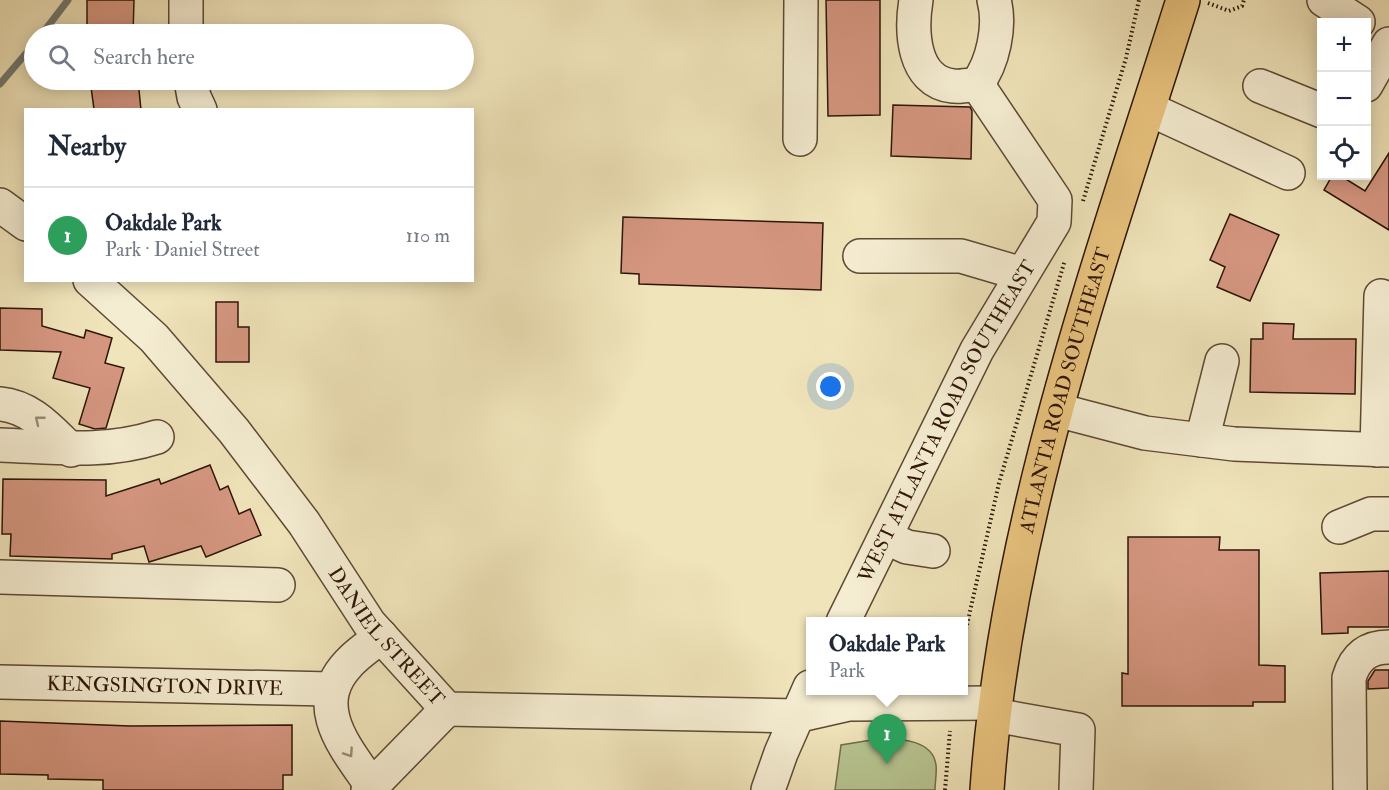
<!DOCTYPE html>
<meta charset="utf-8">
<style>
:root{--surface:#fff;--page:#f6f6f7;--text:#1f2937;--muted:#747a83;--line:#e0e1e3;--accent:#0b8043}
body{margin:0;font-family:"IM FELL Double Pica",serif;background:var(--page);color:var(--text)}
.controls{position:absolute;right:18px;top:18px;display:grid;overflow:hidden;border-radius:0px;box-shadow:0 3px 15px #0003}
.controls button{width:54px;height:54px;display:grid;place-items:center;padding:0;border:0;border-bottom:2px solid var(--line);background:var(--surface);color:var(--text);font:30px sans-serif}
.you{position:absolute;left:831px;top:387px;width:21px;height:21px;margin:-15px;border:4px solid #fff;border-radius:50%;background:#1a73e8;box-shadow:0 0 0 9px #1a73e833}
.badge{display:grid;place-items:center;width:39px;height:39px;border-radius:50%;background:var(--accent);color:#fff;font-size:20px;font-weight:700}
.pin{position:absolute;translate:-50% -50px;filter:drop-shadow(0 2px 3px #0008)}
.pin::after{content:'';position:absolute;top:32px;width:21px;height:18px;background:inherit;clip-path:polygon(0 0,100% 0,50% 100%)}
.popup{position:absolute;left:806px;top:617px;width:162px;height:78px;box-sizing:border-box;display:grid;place-content:center;border-radius:0px;background:var(--surface);filter:drop-shadow(0 2px 4px #0005);font-size:20px;white-space:nowrap;color:var(--muted)}
.popup b{font-size:22px;color:var(--text)}
.popup::after{content:'';position:absolute;left:50%;top:100%;margin-left:-12px;border:12px solid transparent;border-top-color:var(--surface)}
.list{margin:0;padding:0;list-style:none}
h2{display:flex;justify-content:space-between;align-items:center;height:78px;margin:0;padding:0 24px;font-size:26px}
h2 small{font-size:20px;font-weight:400;color:var(--muted)}
.list li{display:grid;grid-template-columns:39px 1fr auto;gap:18px;align-items:center;box-sizing:border-box;height:96px;padding:0 24px;border-top:2px solid var(--line)}
.list b{display:block;font-size:22px;white-space:nowrap}
.list p{margin:0;font-size:20px;white-space:nowrap;color:var(--muted)}
.list em{font-size:20px;font-style:normal;color:var(--muted)}
.icon{flex:none;width:33px;height:33px;fill:none;stroke:currentColor;stroke-width:2;stroke-linecap:round;stroke-linejoin:round}
.map{position:relative;flex:none;width:1389px;height:790px;overflow:hidden}
.search{position:absolute;background:var(--surface);box-shadow:0 3px 15px #0003;left:24px;top:24px;width:450px;height:66px;display:flex;align-items:center;gap:15px;box-sizing:border-box;padding:0 21px;border-radius:33px;color:var(--muted);font-size:22px}
.panel{position:absolute;background:var(--surface);box-shadow:0 3px 15px #0003;left:24px;top:108px;width:450px;height:174px;border-radius:0px}
.map>svg:first-child{display:block}
.green{fill:#b7c591;stroke:#726d4c;stroke-width:1.5}
.lines{fill:none;stroke-linecap:round;stroke-linejoin:round}
.stream{stroke:#707a71;stroke-width:7}
.building{fill:#d59680;stroke:#2e1508;stroke-width:1.5}
.minor-casing{stroke:#5e4934;stroke-width:36}
.major-casing{stroke:#2e1508;stroke-width:36}
.path{stroke:#2e1508;stroke-width:4;stroke-dasharray:1.5 3;stroke-linecap:butt}
.minor{stroke:#f5edd2;stroke-width:33}
.major{stroke:#e8c27d;stroke-width:33}
.oneway{stroke:#9b8c77}
.labels{text-anchor:middle;stroke-width:6;stroke-linejoin:round;paint-order:stroke}
.street-label{font-size:20px;fill:#2e1508;stroke:#f5edd2}
</style>
<div class="map">
<svg width="1389" height="790" viewBox="0 0 1389 790">
<rect width="100%" height="100%" fill="#f0e4ba"/>
<filter id="stains"><feTurbulence type="fractalNoise" baseFrequency=".00333" numOctaves="4"/><feColorMatrix values="0 0 0 0 .2 0 0 0 0 .09 0 0 0 0 .02 0 0 0 .5 -.17"/></filter>
<radialGradient id="worn" r=".72"><stop offset=".6" stop-color="#630" stop-opacity="0"/><stop offset="1" stop-color="#630" stop-opacity=".3"/></radialGradient>
<!-- green -->
<path class="green" d="M884,738c19,1 49,3 52,27 1,8 -1,17 -1,25h-100l6,-45z"/>
<g class="lines">
<!-- stream -->
<path class="stream" d="M42,34l26,-34
M0,84l34,-40"/>
</g>
<!-- building -->
<path class="building" d="M87,0h47l-1,34h-46z
M826,0h54v115l-52,1z
M90,80h48l3,30 -47,-1z
M893,105l77,2 2,4 -1,48 -80,-3z
M1389,153v77l-65,-40 8,-14h9l24,15z
M1230,214l49,21 -29,66 -33,-14 8,-20 -15,-7z
M623,217l200,6 -2,67 -182,-6v-10l-18,-1z
M216,302h22v25h11v35h-33z
M0,308l42,1v17l42,12 2,-8 26,8 -7,25 19,5 -18,60 -11,1 -16,-5 11,-36 -37,-10 8,-26 -61,-2z
M1263,323l31,1 -1,15h63l-1,55 -105,-2 1,-53h12z
M210,465l10,25 8,-4 11,28 11,-5 11,26 -55,22 -5,-11 -52,16 -5,-16 -32,8v5l-102,-3 1,-22h-9l1,-55 103,1v16l53,-17 2,5z
M1128,537h92l-1,13h40v115l26,1v36h-32v4h-131v-33l6,1z
M1389,571v56h-41v6l-26,1 -2,-61z
M1375,670h14v18l-21,1v-8z
M0,721l130,5 162,-1v50h-9v15h-180v-10l-55,-1v-4l-48,-1z"/>
<g class="lines">
<!-- minor casing -->
<g class="minor-casing">
<g id="minor">
<path d="M916,0c-5,30 -4,82 37,86 7,1 17,-1 24,-2 16,-21 24,-58 17,-84"/>
<path d="M1324,0l34,22"/>
<path d="M186,34v-34"/>
<path d="M191,80l3,17 6,13"/>
<path d="M1366,85l23,-41"/>
<path d="M1260,86l62,25"/>
<path d="M1149,109l139,64"/>
<path d="M800,139l1,-139"/>
<path d="M0,205l26,19"/>
<path d="M860,256h101l61,18"/>
<path id="s1" d="M90,280l64,58 80,93 70,92 65,100 78,86 349,7 53,-12 146,-1"/>
<path d="M0,404c31,3 49,25 71,46"/>
<path d="M1057,410l88,23 89,11 155,6"/>
<path d="M1202,440l20,-79"/>
<path d="M0,445c55,2 104,9 157,-8"/>
<path d="M1377,450l4,-154"/>
<path d="M1339,527l32,-13h18"/>
<path d="M885,537l22,10 26,4"/>
<path d="M0,577l278,8"/>
<path id="s2" d="M843,622l134,-272 77,-128 1,-22 -78,-116"/>
<path id="s3" d="M0,682l331,7"/>
<path d="M994,715l84,15 -2,60"/>
<path d="M372,786c-26,-38 -64,-80 -23,-123 9,-10 22,-18 32,-27"/>
<path d="M368,790l79,-81"/>
<path d="M768,790l13,-37 29,-66"/>
<path d="M1350,790l-1,-112c6,-20 18,-31 40,-31"/>
</g>
</g>
<!-- major casing -->
<g class="major-casing">
<g id="major">
<path id="s4" d="M987,790c19,-272 115,-532 196,-790"/>
</g>
</g>
<!-- path -->
<path class="path" d="M1208,3l21,8 13,-5 2,-6
M1083,201l43,-143 13,-58
M964,638l35,-155 66,-223
M945,790l5,-59"/>
<!-- minor -->
<use href="#minor" class="minor"/>
<!-- major -->
<use href="#major" class="major"/>
</g>
<!-- one-way arrows -->
<defs><path id="oneway-chevron" d="M-2-3.5L2.5 0L-2 3.5" fill="none" stroke-width="1.6" stroke-linecap="round" stroke-linejoin="round" transform="scale(1.5)"/></defs>
<g class="oneway">
<use href="#oneway-chevron" transform="translate(39 420) rotate(-141)"/>
<use href="#oneway-chevron" transform="translate(349 753) rotate(56)"/>
</g>
<g class="labels">
<!-- street labels -->
<g class="street-label">
<text dy="7" stroke="none"><textPath href="#s4" startOffset="408">ATLANTA ROAD SOUTHEAST</textPath></text>
<text dy="7" stroke="none"><textPath href="#s2" startOffset="226">WEST ATLANTA ROAD SOUTHEAST</textPath></text>
<text dy="7" stroke="none"><textPath href="#s1" startOffset="465">DANIEL STREET</textPath></text>
<text dy="7" stroke="none"><textPath href="#s3" startOffset="165">KENGSINGTON DRIVE</textPath></text>
</g>
</g>
<rect width="100%" height="100%" filter="url(#stains)"/>
<rect width="100%" height="100%" fill="url(#worn)"/>
</svg>
<div class="controls">
<button>+</button>
<button>−</button>
<button><svg class="icon" aria-label="locate" viewBox="0 0 24 24"><circle cx="12" cy="12" r="6"/><path d="M12 2v4M12 18v4M2 12h4M18 12h4"/></svg></button>
</div>
<div class="you"></div>
<div class="pin badge" style="left:887px;top:764px;background:#2e9e5b">1</div>
<div class="popup"><b>Oakdale Park</b>Park</div>
<div class="search"><svg class="icon" aria-label="search" viewBox="0 0 24 24"><circle cx="10" cy="10" r="6"/><path d="M15 15l6 6"/></svg>Search here</div>
<section class="panel">
<h2>Nearby<small></small></h2>
<ul class="list">
<li><span class="badge" style="background:#2e9e5b">1</span><div><b>Oakdale Park</b><p>Park · Daniel Street</p></div><em>110 m</em></li>
</ul>
</section>
</div>
